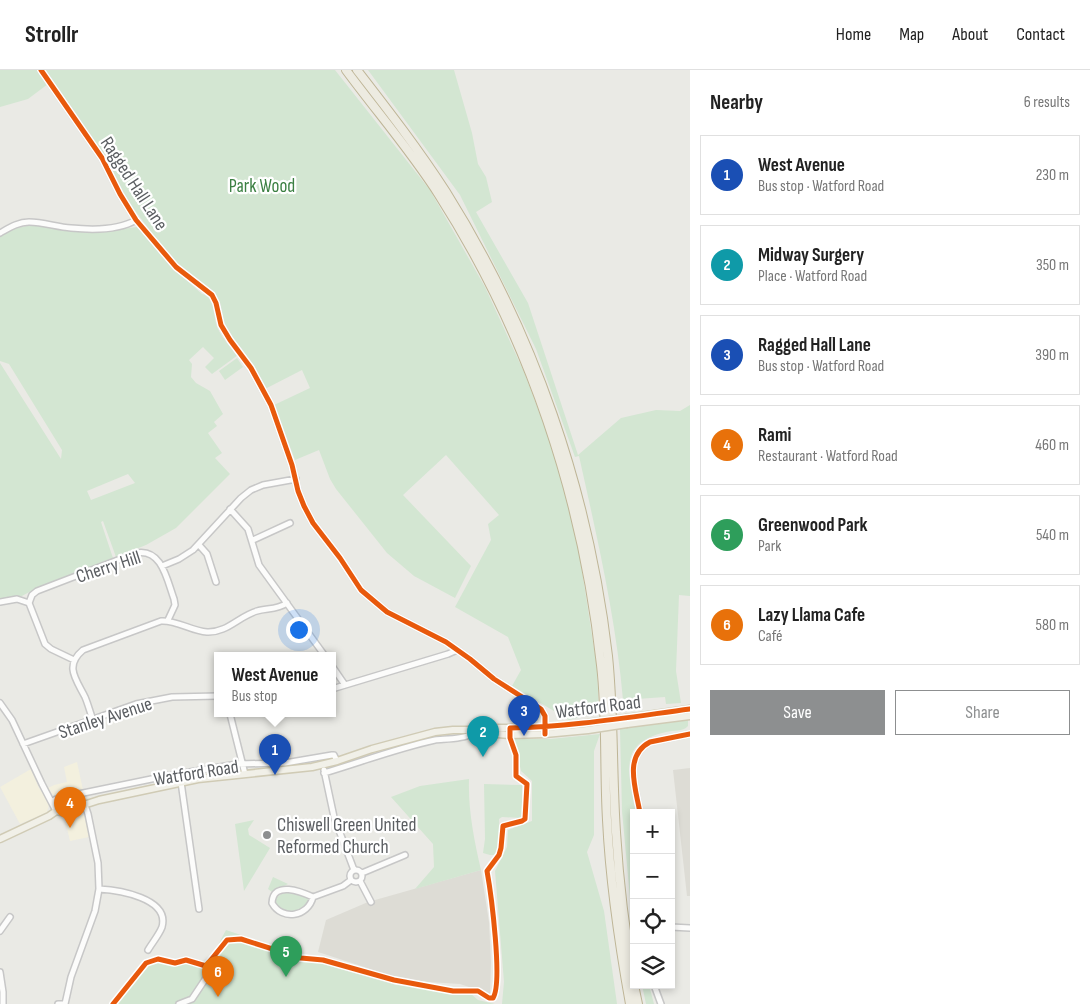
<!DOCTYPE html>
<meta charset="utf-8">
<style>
:root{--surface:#fff;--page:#f2f2f2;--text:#222;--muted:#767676;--line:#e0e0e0;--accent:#8d8f90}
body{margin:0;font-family:"Sofia Sans Condensed",sans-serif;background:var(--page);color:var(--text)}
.controls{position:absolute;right:15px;bottom:15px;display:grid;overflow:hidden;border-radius:0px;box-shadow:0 2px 8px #0003}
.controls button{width:45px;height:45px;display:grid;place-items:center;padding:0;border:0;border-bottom:1px solid var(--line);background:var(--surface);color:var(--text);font:25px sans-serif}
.you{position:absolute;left:298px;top:559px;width:18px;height:18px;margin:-12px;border:4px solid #fff;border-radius:50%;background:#1a73e8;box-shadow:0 0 0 8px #1a73e833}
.badge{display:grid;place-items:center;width:32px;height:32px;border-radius:50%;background:var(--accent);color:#fff;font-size:16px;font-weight:700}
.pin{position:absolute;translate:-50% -41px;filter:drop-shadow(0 1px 2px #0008)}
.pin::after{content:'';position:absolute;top:26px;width:18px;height:15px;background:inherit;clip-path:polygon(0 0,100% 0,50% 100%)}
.popup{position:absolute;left:214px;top:582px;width:122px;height:65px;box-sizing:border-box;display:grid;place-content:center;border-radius:0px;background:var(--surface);filter:drop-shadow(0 1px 4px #0005);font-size:16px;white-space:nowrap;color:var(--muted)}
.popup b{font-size:19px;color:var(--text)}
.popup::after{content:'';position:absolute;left:50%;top:100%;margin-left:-10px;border:10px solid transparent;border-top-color:var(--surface)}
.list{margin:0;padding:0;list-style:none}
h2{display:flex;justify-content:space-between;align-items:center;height:65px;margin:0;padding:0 20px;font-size:21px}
h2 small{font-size:16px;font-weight:400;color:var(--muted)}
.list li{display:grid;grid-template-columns:32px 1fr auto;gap:15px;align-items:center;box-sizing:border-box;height:80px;margin:0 10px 10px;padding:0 10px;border:1px solid var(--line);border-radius:0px}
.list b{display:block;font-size:19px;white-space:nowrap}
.list p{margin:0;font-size:16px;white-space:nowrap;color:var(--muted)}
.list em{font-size:16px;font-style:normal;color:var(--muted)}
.actions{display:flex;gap:10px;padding:15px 20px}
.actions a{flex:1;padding:11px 0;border:1px solid var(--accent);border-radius:0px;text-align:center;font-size:18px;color:var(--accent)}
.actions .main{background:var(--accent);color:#fff}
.icon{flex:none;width:28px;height:28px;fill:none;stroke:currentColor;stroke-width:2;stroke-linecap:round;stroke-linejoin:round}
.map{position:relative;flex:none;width:690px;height:934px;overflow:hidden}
header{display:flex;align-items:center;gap:30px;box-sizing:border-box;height:70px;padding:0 25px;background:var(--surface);border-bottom:1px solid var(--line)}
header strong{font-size:24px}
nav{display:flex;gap:28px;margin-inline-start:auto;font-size:18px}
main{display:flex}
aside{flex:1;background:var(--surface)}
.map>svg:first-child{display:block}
.commercial{fill:#f3f0de}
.education{fill:#dddcd5}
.green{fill:#d3e6d2;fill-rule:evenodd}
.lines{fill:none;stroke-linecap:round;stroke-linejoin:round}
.minor-casing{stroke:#c7c7c7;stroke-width:8}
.major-casing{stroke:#d0cbb5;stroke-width:9}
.highway-casing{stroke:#beb596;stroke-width:10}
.minor{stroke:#fcfcfb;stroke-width:5}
.major{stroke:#f1f0e8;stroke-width:6}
.highway{stroke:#edebe1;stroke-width:8}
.major-bridge-casing{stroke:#d0cbb5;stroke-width:9;stroke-linecap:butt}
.major-bridge{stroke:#f1f0e8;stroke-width:6}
.cycleway-casing{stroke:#fff;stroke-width:8}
.cycleway{stroke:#e8590c;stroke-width:5}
.poi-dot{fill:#8d8f90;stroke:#fff;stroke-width:2}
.labels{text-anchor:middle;stroke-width:4.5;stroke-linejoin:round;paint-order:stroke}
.street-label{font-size:19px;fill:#5b5e62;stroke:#fff}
.park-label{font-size:19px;fill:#3c8043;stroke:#fff}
.poi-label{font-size:19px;fill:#5b5e62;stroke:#fff;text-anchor:start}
</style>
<header>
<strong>Strollr</strong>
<nav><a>Home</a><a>Map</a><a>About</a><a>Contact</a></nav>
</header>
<main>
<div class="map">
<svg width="690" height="934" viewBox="0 0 690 934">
<rect width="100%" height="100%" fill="#eaeae5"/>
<!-- commercial -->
<path class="commercial" d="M77,692l6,28 -28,6 -2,-1 -5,-7 6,-3 13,-3 -3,-15z
M31,699l8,19 9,12 1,5 -2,7 -27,12 -20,-37z
M79,741l7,7 3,19 -19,4 -6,-25z"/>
<!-- education -->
<path class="education" d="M690,698v128h-3l-14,-126z
M481,800l8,52 2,40 -1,32 -30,-10 -32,-2 -30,-4 -80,-26 8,-32 42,-18z"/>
<!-- green -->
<path class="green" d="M0,0h335l95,120 55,97 39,85 34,90 21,89 18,117 2,44 -30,8 -57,-34 9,-16 -13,-33 -53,-30 36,-67 -3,-16 11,-9 -53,-60 -43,40 68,71 -16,32 -41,-22 -27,-23 -51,-64 -6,-10 -11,-29 -24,10 -21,-55 36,-17 -8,-18 -37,19 -23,-40 -16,-19 -11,-35 -18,-13 -30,-29 -46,-61 -69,-111 -24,18 -28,8z
M368,0h86l18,63 6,31 8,13 6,25 -16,10 52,91 50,152 43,-37 35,-8 24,1 10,-6v191l-11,-1 -3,76 5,32 -15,1 -1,-7 -42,3c-7,-82 -26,-163 -44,-244l-4,1 -39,-108 -76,-154z
M32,155l50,6 32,-1 23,-3 8,5 29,37 28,25c14,3 11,24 16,35 5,10 12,18 20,26l-26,19 -7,-7 9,-9 -11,-11 -14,13 3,4 -1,13 5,6 14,8 13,23 -9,8 3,4 -9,7 14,20 -7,5 15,16 -54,54 -30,17 -30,12 -13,-36 -2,1 12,36 -78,31 -15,8 -20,2v-236l61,96 1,-9 -53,-86 -9,-3v-125l12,-7zM128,404l7,9 -44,17 -4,-9z
M237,288l6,9 -18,13 -6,-9z
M529,636l8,5 4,4 -5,6h-10z
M688,650v6c-5,6 -15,4 -22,6 -51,12 -36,42 -29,81h-3v128l-12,-130 -2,-82z
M600,664l-6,17v84l-7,17 17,59 13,93h-115l2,-22 -9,-111 12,-24 1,-17 24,-9v-40l-11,-10 -7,-32h36z
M469,709c-1,31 5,61 12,91l-66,19 19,-22 -1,-23 -42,-47 29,-11z
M484,714l38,1v33l-20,-1 -3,2 1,22 -5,14h-5l-7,-2 2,-14z
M254,750l-6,9 1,6 21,13 -26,43 -9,-67z
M273,807l15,7 -16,8 -4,-3z
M288,820l19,7 3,6c-3,2 -7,6 -10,8 -9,5 -21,-1 -26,-9l1,-4z
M226,860l75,25 -3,7 7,-3 91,26 62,5 13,4 7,6 17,4h-378l28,-39 15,-5 17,5 10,-4 21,8 -3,-6 12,-16z
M642,915h7l5,19h-8z"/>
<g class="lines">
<!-- minor casing -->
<g class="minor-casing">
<path id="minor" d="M41,0l61,88 18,36 16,26 40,47 36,28 4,8 5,22 9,15 21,28 20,37 21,60 6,26 6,15 9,17 27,35 21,32 26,22 59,30 24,17 24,20 47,30 4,7v15
M0,163c9,-5 18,-11 29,-11 14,0 28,5 42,6 20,2 48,2 65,-8
M230,439l18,20 11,36 66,91
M253,470l37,-17
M199,475l8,9 9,28
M162,496l17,-7 14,-9 48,-52 10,-8 12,-5 33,-6
M0,532l17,-3 12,4
M29,533l3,-8 5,-4 99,-38c26,-5 31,27 38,46l1,6 -7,15
M29,533l16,41 6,5 23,11
M332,596l13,19
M332,619l116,-35 9,-4
M0,633l12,17 30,64 14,27
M230,644l15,60
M93,650c-3,-8 -5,-16 -8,-23 -9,-18 -21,-31 -2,-47l78,-29c16,-1 30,10 46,11 20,1 32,-16 50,-21 10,-3 20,-1 30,-8
M23,674l113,-40 36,-7 46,-1
M324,700l10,47 20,53
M324,703c37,-11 74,-25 111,-33 9,-1 28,-1 34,-5l1,-5
M181,712l18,127
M52,731l7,-3 107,-22 71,-12 48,-1 47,-8h2l3,6
M640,743c-4,-24 -17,-57 10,-71l40,-8
M350 806a6 6 0 1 1 12 0a6 6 0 1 1-12 0Z
M362,803l43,-18
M360,811l11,21
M99,819c19,1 71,9 63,38 -3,8 -10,16 -14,23
M313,827c-5,20 -31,24 -41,6 1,-23 30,-11 41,-6l30,-11 8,-6
M671,857l19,1
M0,861l10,-14
M0,902l3,20v12
M654,915l7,19
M58,934h7l6,-27 24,-66 4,-22 -1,-26 -10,-49 -3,-9
M179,934l13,-5 24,-36"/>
</g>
<!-- major casing -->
<g class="major-casing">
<path id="major" d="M627,648l63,-9
M627,654l63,-8
M490,661l8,-3h47l43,-5
M56,741l6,1 37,-12 99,-21 114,-12 25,-6 35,-12 63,-17 18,-2h23l14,1 8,3 11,1 36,-1 43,-4
M0,769l49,-23 13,-9 16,-5 7,3"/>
</g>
<!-- highway casing -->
<g class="highway-casing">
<path id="highway" d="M346,0c31,42 65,81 93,125 90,141 144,303 162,470 6,51 3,103 6,155 3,62 12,123 23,184
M357,0c31,40 62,80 89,122 88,140 143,300 162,464 6,58 4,117 8,176 3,50 9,100 18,150
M634,915l4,19"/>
</g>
<!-- minor -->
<use href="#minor" class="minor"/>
<!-- major -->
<use href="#major" class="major"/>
<!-- highway -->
<use href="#highway" class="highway"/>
<!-- major-bridge casing -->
<g class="major-bridge-casing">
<path id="major-bridge" d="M588,653l39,-5
M588,660l39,-6"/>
</g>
<!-- major-bridge -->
<use href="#major-bridge" class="major-bridge"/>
<!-- cycleway casing -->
<g class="cycleway-casing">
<path id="cycleway" d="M41,0l61,88 18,36 16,26 40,47 36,28 4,8 5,22 9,15 21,28 20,37 21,60 6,26 6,15 9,17 27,35 21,32 26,22 59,30 24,17 24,20 47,30 4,7v18
M640,743c-4,-24 -17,-57 10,-71l40,-8
M113,934l33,-41 12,-4 17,4 11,-3 20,6 21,-26 14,-1 60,19 22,2 71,20 59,11h25l11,7h4c10,-15 -2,-105 -6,-127l12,-16 2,-7 2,-22 19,-5 3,-2 2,-35 -11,-8v-21l-6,-17v-10c61,-1 120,-11 180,-19"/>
</g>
<!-- cycleway -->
<use href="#cycleway" class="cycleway"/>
</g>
<!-- markers -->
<circle class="poi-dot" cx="267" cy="765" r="5"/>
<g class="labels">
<!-- street labels -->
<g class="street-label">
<text transform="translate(135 113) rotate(57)" y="7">Ragged Hall Lane</text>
<text transform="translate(108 496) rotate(-18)" y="7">Cherry Hill</text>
<text transform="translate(598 636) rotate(-7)" y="7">Watford Road</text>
<text transform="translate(105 647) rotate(-18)" y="7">Stanley Avenue</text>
<text transform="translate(196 702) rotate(-9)" y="7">Watford Road</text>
</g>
<!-- park labels -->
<g class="park-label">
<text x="262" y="122">Park Wood</text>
</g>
<!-- poi labels -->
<g class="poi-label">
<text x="277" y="761">Chiswell Green United<tspan x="277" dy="22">Reformed Church</tspan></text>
</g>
</g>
</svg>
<div class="controls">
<button>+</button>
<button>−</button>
<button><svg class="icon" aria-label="locate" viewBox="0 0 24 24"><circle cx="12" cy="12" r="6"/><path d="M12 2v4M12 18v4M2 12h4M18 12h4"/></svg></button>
<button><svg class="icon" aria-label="layers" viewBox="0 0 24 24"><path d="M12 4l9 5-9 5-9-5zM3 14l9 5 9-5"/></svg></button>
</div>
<div class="you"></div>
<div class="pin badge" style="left:275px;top:705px;background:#1a4fb4">1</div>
<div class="popup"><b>West Avenue</b>Bus stop</div>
<div class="pin badge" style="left:483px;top:687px;background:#0f9aa8">2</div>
<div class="pin badge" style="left:524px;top:666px;background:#1a4fb4">3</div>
<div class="pin badge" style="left:70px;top:758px;background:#e8710a">4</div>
<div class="pin badge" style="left:286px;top:907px;background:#2e9e5b">5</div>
<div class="pin badge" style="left:218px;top:927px;background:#e8710a">6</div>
</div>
<aside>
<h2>Nearby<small>6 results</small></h2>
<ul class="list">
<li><span class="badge" style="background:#1a4fb4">1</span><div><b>West Avenue</b><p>Bus stop · Watford Road</p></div><em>230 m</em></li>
<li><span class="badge" style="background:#0f9aa8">2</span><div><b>Midway Surgery</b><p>Place · Watford Road</p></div><em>350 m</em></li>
<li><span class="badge" style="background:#1a4fb4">3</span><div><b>Ragged Hall Lane</b><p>Bus stop · Watford Road</p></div><em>390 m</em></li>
<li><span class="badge" style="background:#e8710a">4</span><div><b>Rami</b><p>Restaurant · Watford Road</p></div><em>460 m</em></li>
<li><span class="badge" style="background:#2e9e5b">5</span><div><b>Greenwood Park</b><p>Park</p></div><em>540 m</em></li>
<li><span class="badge" style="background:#e8710a">6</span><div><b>Lazy Llama Cafe</b><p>Café</p></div><em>580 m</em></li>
</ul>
<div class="actions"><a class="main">Save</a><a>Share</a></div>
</aside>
</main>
